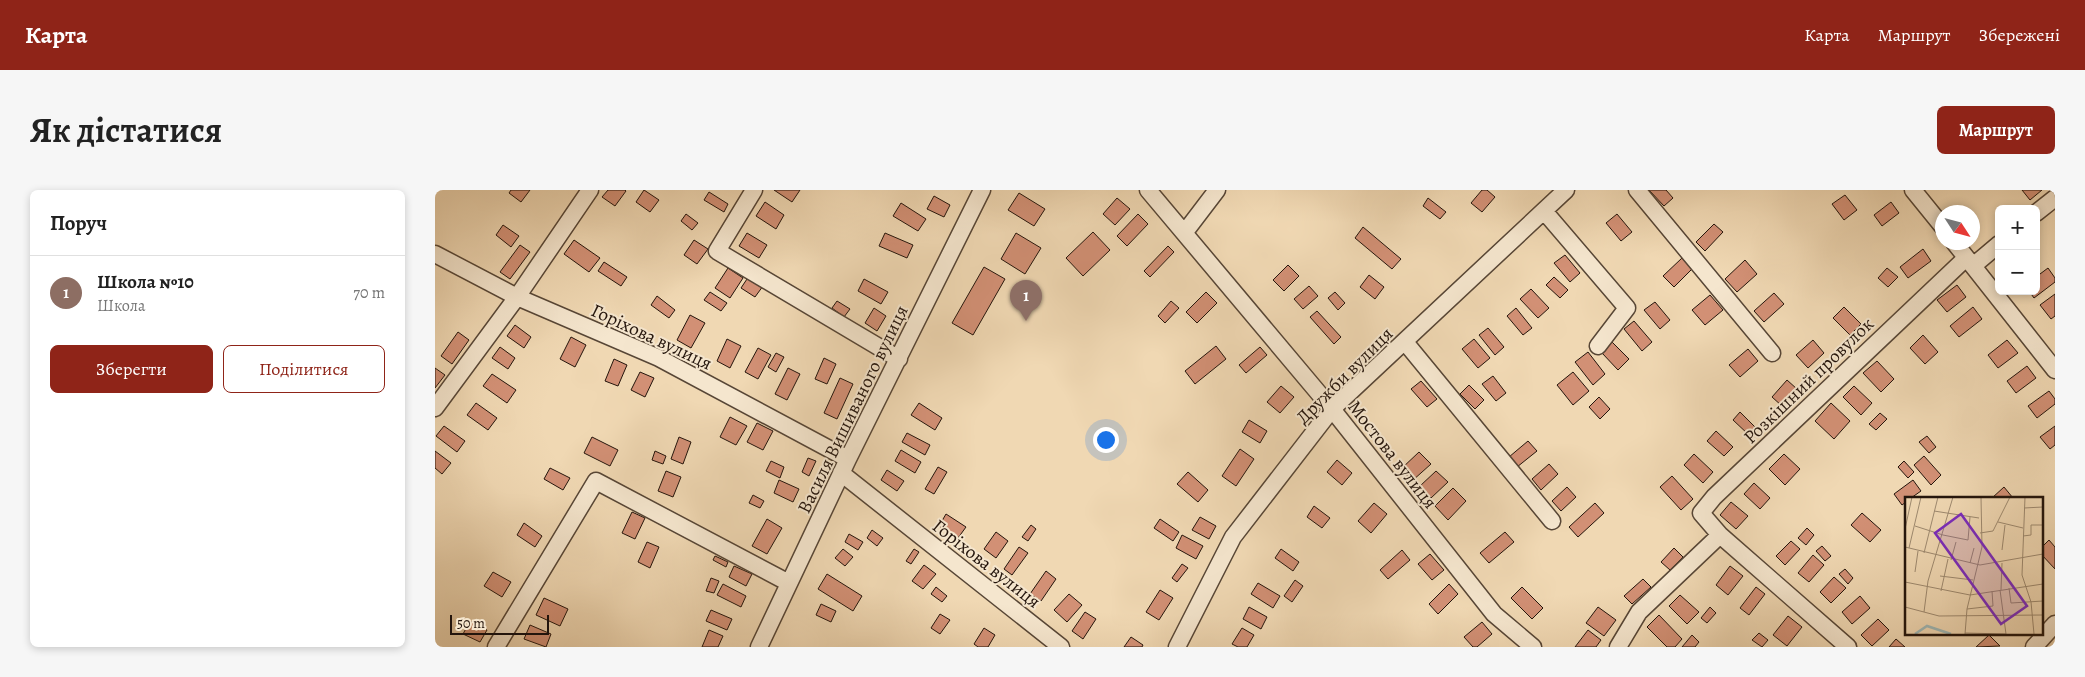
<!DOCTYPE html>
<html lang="uk">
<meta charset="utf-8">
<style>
:root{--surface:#fff;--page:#f6f6f6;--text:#222;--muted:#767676;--line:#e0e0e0;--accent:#8f2418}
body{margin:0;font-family:Alegreya,serif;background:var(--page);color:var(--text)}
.controls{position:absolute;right:15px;top:15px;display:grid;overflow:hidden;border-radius:8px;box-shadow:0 2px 8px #0003}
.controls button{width:45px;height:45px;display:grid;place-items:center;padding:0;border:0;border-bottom:1px solid var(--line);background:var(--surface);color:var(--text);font:25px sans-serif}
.compass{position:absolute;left:1500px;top:15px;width:45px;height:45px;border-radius:50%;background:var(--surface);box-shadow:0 2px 8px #0003;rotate:126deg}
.scale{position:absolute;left:15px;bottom:12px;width:99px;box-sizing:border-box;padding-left:5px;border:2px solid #24150c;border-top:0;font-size:14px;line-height:18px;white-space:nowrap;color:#24150c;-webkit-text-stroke:4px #f5e6ce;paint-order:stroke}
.you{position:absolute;left:670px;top:249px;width:18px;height:18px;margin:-12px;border:4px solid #fff;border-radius:50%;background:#1a73e8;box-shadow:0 0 0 8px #1a73e833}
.badge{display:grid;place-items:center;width:32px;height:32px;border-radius:50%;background:var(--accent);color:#fff;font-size:16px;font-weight:700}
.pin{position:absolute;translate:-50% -41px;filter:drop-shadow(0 1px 2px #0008)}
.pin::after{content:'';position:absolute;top:26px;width:18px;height:15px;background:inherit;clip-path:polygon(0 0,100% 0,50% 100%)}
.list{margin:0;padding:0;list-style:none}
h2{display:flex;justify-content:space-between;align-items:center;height:65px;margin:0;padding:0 20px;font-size:21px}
h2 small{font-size:16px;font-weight:400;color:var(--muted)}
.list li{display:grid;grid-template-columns:32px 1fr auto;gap:15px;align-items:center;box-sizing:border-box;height:75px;padding:0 20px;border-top:1px solid var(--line)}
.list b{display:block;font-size:19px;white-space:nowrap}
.list p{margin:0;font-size:16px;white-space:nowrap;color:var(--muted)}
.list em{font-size:16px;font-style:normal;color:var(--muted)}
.actions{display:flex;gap:10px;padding:15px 20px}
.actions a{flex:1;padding:11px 0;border:1px solid var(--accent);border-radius:8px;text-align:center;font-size:18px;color:var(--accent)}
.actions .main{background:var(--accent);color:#fff}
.map{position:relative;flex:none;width:1620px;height:457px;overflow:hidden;border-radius:8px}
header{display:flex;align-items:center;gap:30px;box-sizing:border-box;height:70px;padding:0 25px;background:var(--accent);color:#fff}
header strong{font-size:24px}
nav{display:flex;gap:28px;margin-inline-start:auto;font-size:18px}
.intro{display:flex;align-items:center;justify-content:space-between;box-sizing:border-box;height:120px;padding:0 30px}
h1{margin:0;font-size:35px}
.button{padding:12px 22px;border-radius:8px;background:var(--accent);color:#fff;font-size:18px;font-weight:700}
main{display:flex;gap:30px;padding:0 30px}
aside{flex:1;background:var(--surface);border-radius:8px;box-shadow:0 2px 8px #0003}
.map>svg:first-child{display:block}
.building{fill:#d29075;stroke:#24150c}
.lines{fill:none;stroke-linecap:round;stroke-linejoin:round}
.minor-casing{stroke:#574636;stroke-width:19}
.minor{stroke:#f5e6ce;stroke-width:16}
.labels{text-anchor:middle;stroke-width:4;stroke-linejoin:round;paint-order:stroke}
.street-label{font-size:19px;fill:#24150c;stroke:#f5e6ce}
.inset-river{fill:none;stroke:#9eb8b7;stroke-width:2.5}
.inset-road{fill:none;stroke:#9e8a70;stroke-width:1}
.view{fill:#7b2cbf;fill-opacity:0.15;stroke:#7b2cbf;stroke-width:2.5}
.inset-edge{fill:none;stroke:#24150c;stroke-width:2.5}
</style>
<header>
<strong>Карта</strong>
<nav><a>Карта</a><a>Маршрут</a><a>Збережені</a></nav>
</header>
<div class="intro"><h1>Як дістатися</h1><a class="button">Маршрут</a></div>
<main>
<aside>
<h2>Поруч<small></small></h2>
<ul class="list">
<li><span class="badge" style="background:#8d6e63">1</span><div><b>Школа №10</b><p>Школа</p></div><em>70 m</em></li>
</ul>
<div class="actions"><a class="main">Зберегти</a><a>Поділитися</a></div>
</aside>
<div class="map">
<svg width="1620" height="457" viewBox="0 0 1620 457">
<rect width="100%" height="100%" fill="#f0d8b3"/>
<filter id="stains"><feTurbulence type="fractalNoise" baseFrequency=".004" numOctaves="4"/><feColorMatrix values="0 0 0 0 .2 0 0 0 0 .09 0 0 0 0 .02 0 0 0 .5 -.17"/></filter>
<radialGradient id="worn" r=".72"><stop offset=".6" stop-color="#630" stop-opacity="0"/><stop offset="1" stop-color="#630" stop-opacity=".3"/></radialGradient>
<!-- building -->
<path class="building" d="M76,0h19l-9,12 -12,-9z
M173,0h17l1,1 -11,15 -13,-9z
M209,0l15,10 -9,12 -14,-10z
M339,0h26l-8,12z
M1047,0h5l8,7 -13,15 -11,-9z
M1214,0h17l7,8 -9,8z
M1587,0h20l-12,10z
M274,2l19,12 -4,8 -20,-12z
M584,3l26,16 -11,17 -26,-16z
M1410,5l12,15 -13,10 -12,-16z
M499,6l16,9 -6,12 -17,-8z
M682,8l13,11 -15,16 -12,-11z
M993,8l18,14 -6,7 -17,-13z
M330,12l19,13 -8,14 -20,-13z
M1456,12l8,11 -17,13 -8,-11z
M466,13l25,16 -8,12 -25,-15z
M251,24l12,9 -6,7 -11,-9z
M703,24l10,10 -21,22 -10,-10z
M1182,24l15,18 -11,9 -15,-18z
M1279,34l9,8 -18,19 -9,-9z
M68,35l16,11 -8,11 -15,-12z
M928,37l38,32 -9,10 -37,-31z
M658,42l17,18 -27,26 -17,-18z
M312,43l20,12 -8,13 -20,-12z
M450,43l28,12 -6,13 -28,-12z
M581,43l25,15 -16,26 -24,-15z
M139,50l26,18 -11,14 -25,-18z
M259,50l14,9 -11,15 -13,-9z
M85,55l10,7 -20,27 -10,-7z
M733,56l6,6 -24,25 -6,-6z
M1488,59l8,12 -23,17 -8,-11z
M1130,65l15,18 -10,9 -16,-19z
M1247,68l10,11 -18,18 -11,-11z
M1310,70l12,14 -20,18 -12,-13z
M169,72l23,15 -6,9 -23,-15z
M853,75l11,11 -15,15 -11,-11z
M549,77l21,12 -32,56 -21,-12z
M293,78l15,10 -13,20 -15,-10z
M1452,78l11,9 -10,10 -10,-9z
M1613,78l7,10v4l-21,16 -5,-7h7v-14z
M934,85l15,12 -9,12 -15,-12z
M314,86l14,10 -8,11 -14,-9z
M1119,87l14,13 -8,8 -14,-13z
M429,89l24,13 -7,12 -23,-13z
M1522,95l9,12 -19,15 -10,-12z
M874,96l9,10 -15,13 -9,-10z
M1096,99l18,19 -11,10 -18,-19z
M275,102l17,11 -6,8 -17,-11z
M771,102l11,11 -20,20 -11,-11z
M900,102l10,11 -7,7 -10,-12z
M1339,103l10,11 -20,18 -10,-11z
M1620,104v22l-4,3 -11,-14z
M1275,105l13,15 -18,15 -13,-15z
M222,106l18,14 -6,8 -18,-13z
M402,111l13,8 -6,8 -12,-9z
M736,111l8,7 -14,15 -7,-7z
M1220,112l15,18 -10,9 -16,-19z
M1409,117l17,17 -11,11 -17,-17z
M1538,117l9,12 -23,18 -9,-11z
M439,118l12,8 -9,15 -12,-8z
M1081,118l16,20 -9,7 -16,-19z
M882,121l24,26 -7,7 -24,-27z
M255,125l15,8 -14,25 -14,-8z
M1199,131l18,21 -10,9 -18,-22z
M80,135l16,12 -7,11 -17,-12z
M1053,138l16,19 -9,8 -16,-20z
M23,142l11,8 -17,24 -11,-8z
M1488,145l15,17 -13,12 -15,-16z
M136,147l15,8 -11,22 -15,-8z
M292,149l14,7 -11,22 -13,-7z
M1039,149l16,19 -12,10 -16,-19z
M1378,150l11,13 -16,15 -12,-13z
M1572,150l11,13 -20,15 -10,-13z
M1177,152l17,17 -11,11 -16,-17z
M781,156l10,13 -31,25 -10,-13z
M65,157l15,11 -7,11 -16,-11z
M825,157l7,8 -21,18 -7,-8z
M323,158l13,7 -13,24 -13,-7z
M1313,159l10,12 -18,16 -11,-12z
M1153,162l17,22 -12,11 -18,-23z
M341,163l8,4 -8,15 -8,-5z
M389,168l12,6 -9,20 -12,-5z
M179,169l13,6 -9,21 -13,-5z
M1442,171l17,18 -13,13 -18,-19z
M1592,176l9,12 -20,15 -9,-12z
M0,178l10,7 -10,13z
M353,178l12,6 -13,26 -12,-6z
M205,182l14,6 -9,19 -14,-7z
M1138,182l16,19 -16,14 -16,-20z
M57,184l24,16 -9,13 -24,-17z
M1058,186l13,17 -10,8 -14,-17z
M405,188l13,6 -16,35 -13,-6z
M1352,190l10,9 -15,17 -10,-9z
M986,191l16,18 -10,8 -16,-18z
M1034,195l15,15 -9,9 -15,-15z
M846,196l13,11 -14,16 -13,-11z
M1419,196l18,17 -11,12 -18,-18z
M1614,201l6,8v5l-18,14 -9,-12z
M1164,207l11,12 -10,10 -11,-12z
M41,213l21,15 -9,12 -21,-15z
M484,213l23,15 -7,12 -24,-15z
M1396,213l19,18 -16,18 -19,-18z
M1305,222l16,16 -7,7 -16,-15z
M1445,223l7,6 -11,11 -7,-6z
M295,227l17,9 -11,19 -16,-8z
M814,230l18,11 -7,12 -18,-11z
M322,233l16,8 -10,19 -16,-8z
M9,236l21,15 -8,11 -21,-16z
M1620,236v19l-5,4 -10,-12z
M1281,241l17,16 -9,9 -17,-15z
M472,243l23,12 -5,10 -23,-13z
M1492,246l9,11 -7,6 -10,-11z
M157,247l26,13 -8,16 -26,-13z
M244,247l12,5 -8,22 -12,-5z
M1093,251l9,10 -20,16 -8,-10z
M805,259l14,10 -18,27 -14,-10z
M466,260l20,12 -6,11 -20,-12z
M0,261l16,12 -9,11 -7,-6z
M220,261l11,5 -3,8 -11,-4z
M984,262l12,12 -19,17 -11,-12z
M1259,264l19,18 -10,11 -19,-18z
M1349,264l16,15 -15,16 -16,-16z
M1489,266l17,19 -10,10 -17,-20z
M373,268l8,3 -7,15 -7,-4z
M902,270l15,13 -10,12 -15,-13z
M336,271l13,6 -4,11 -14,-7z
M1469,271l10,11 -6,6 -10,-11z
M1114,274l9,10 -17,16 -9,-11z
M503,277l9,5 -13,22 -9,-5z
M115,278l20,10 -7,12 -19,-11z
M452,280l17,11 -7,10 -16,-11z
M231,281l15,6 -8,20 -15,-6z
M1001,281l12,11 -17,16 -11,-12z
M753,282l20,18 -10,12 -21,-18z
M1237,286l21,23 -12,11 -21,-23z
M344,290l20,9 -6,13 -19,-9z
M1478,290l8,11 -10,7h-5v4l-4,3 -8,-11z
M1319,293l16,15 -10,11 -16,-15z
M1132,297l9,10 -15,14 -9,-10z
M1569,297l9,11h-21z
M1018,298l13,13 -18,19 -13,-14z
M318,305l11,6 -4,7 -11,-5z
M1296,312l17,14 -12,13 -16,-14z
M939,313l13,11 -16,19 -13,-12z
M1160,313l9,10 -26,24 -9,-10z
M879,316l16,12 -8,10 -15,-11z
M197,322l13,6 -10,21 -13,-6z
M1427,323l19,17 -11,12 -19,-17z
M511,324l20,13 -8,11 -19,-12z
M765,327l16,9 -7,13 -17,-9z
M332,329l15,9 -15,26 -15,-8z
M725,329l19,13 -6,9 -19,-13z
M89,333l18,13 -7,11 -18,-12z
M596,335l5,4 -8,12 -6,-4z
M1372,338l7,7 -8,10 -8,-7z
M437,340l11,8 -6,8 -10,-8z
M561,342l12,9 -12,17 -12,-9z
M1070,342l9,10 -25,21 -9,-10z
M414,344l14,8 -5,8 -13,-8z
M747,345l21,11 -7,13 -20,-11z
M1614,350l6,7v22l-14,-15v-6z
M1356,351l9,8 -15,16 -9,-9z
M212,352l12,5 -9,21 -12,-6z
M1387,356l9,10 -6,5 -9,-10z
M584,357l9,6 -16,22 -8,-6z
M1239,358l9,9 -13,13 -9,-8z
M408,359l10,8 -8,9 -10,-8z
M479,359l5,3 -8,12 -5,-3z
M846,359l18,13 -6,9 -18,-13z
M967,360l8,10 -22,19 -8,-9z
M995,364l14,16 -12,10 -14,-16z
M1378,365l11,10 -15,17 -11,-9z
M280,366l13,6 -2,5 -13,-7z
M747,374l6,4 -11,14 -5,-4z
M489,375l12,9 -13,15 -11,-8z
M299,376l18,8 -6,12 -17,-9z
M1295,376l13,10 -15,19 -12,-10z
M1410,379l8,9 -5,6 -9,-10z
M611,381l10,8 -15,22 -11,-7z
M58,382l18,10 -9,15 -18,-11z
M392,384l35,22 -9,15 -35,-22z
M1399,387l12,11 -15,15 -11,-11z
M276,388l8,3 -5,12 -8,-2z
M1208,389l8,8 -19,17 -8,-8z
M860,390l8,6 -11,16 -8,-6z
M823,393l22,13 -7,12 -22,-14z
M288,394l23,12 -5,11 -24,-12z
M1014,394l9,10 -20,20 -9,-10z
M501,397l11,9 -5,6 -11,-8z
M1087,397l21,21 -11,11 -21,-21z
M1321,397l9,7 -16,21 -9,-7z
M725,400l13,8 -14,22 -13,-8z
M634,404l13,11 -15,17 -13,-12z
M1245,405l19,17 -12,12 -18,-18z
M1425,406l10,12 -18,16 -10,-12z
M109,408l24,11 -8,17 -24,-11z
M386,414l15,7 -5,11 -15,-7z
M814,417l18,10 -6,12 -18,-10z
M1163,417l18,13 -12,16 -18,-13z
M1275,417l6,6 -9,10 -6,-5z
M276,420l21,9 -5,11 -21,-9z
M650,422l11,7 -13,20 -11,-8z
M505,424l10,6 -10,14 -9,-6z
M1224,425l23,24 -7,8h-8l-20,-20z
M1353,426l14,11 -15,19 -14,-11z
M1443,429l11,11 -17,16 -11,-11z
M35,431l17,9 -7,12 -17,-8z
M1047,432l10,12 -15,13h-4l-9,-10z
M95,435l21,9 -5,13 -22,-8z
M549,438l11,7 -7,12h-10l-4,-3z
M807,438l12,7 -7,12h-9l-6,-3z
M274,440l14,6 -5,11h-16z
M1153,440l13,10 -5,7h-21z
M1324,443l9,7 -6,7 -10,-7z
M1257,445l7,7 -4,5h-13z
M1554,445l11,11 -24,1z
M696,447l12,8 -1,2h-18z
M1461,449l9,8h-16z"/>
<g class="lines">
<!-- minor casing -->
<g class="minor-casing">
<path id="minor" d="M319,0l-37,61 182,108
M713,0l184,219 162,205 39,33
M1202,0l135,163
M1478,0l30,37
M1109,21l83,97 -29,38
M1601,23l19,-15
M750,42l32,-42
M1519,52l101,128
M0,64l82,43 142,61 189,101
M1538,76l26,-22
M970,152l147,179
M0,218l82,-111 73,-107
M406,283l220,174
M61,457l100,-166 193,102
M324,457l89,-188 134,-269
M742,457l56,-110 99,-128 234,-219
M1183,457l21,-35 81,-77
M1413,457l-128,-112 -19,-22 13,-16 252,-239
M1599,457l21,-23"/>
</g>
<!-- minor -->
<use href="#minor" class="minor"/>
</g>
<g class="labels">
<!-- street labels -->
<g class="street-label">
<text transform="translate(217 146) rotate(25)" y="7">Горіхова вулиця</text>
<text transform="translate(909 185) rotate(-45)" y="7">Дружби вулиця</text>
<text transform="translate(1373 190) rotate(-44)" y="7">Розкішний провулок</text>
<text transform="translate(417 219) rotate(-64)" y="7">Василя Вишиваного вулиця</text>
<text transform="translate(958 264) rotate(52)" y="7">Мостова вулиця</text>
<text transform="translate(552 373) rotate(38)" y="7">Горіхова вулиця</text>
</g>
</g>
<!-- overview -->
<g transform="translate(1470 307)">
<rect width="138" height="138" fill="#f0d8b3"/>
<path class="inset-river" d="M10,137l12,-8 24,8"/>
<path class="inset-road" d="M120,0l-3,78 9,27 3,32M119,11l19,-1M29,14l45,7M93,25l25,6M10,29l28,9M0,32l7,-32M75,36l13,-2 17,-34M38,38l25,5 2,-23M118,39l8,-1v-10h12M0,50l75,18 63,-11M4,51l12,-51M97,53l3,-25M19,56l14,-56M46,63l5,-18M65,66l4,-15M10,75l3,-21M35,79l33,4M0,85l65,13 73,-11M104,91l2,15 32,-2M95,93l6,44M96,93l1,-27M36,94l7,-32M0,110l34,9 104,-1M62,112l26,-3 -1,-15M19,115l4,-31 25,-84M60,136l41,1M60,137l2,-25 15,-62 -1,-50"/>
<path class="view" d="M56,17l66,92 -26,18 -66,-91z"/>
<rect width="138" height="138" class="inset-edge"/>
</g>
<rect width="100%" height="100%" filter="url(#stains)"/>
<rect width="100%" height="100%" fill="url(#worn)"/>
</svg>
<div class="controls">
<button>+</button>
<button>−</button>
</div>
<svg class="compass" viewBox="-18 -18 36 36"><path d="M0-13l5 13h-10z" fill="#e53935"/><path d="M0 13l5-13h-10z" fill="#767676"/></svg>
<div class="scale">50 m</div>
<div class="you"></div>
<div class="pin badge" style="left:591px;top:131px;background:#8d6e63">1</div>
</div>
</main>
